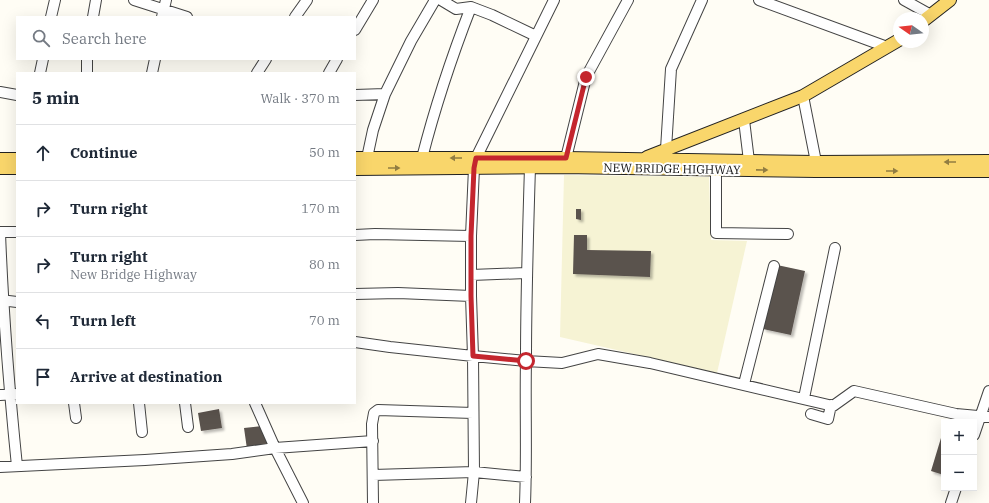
<!DOCTYPE html>
<meta charset="utf-8">
<style>
:root{--surface:#fff;--page:#f6f6f7;--text:#1f2937;--muted:#747a83;--line:#e0e1e3}
body{margin:0;font-family:"IBM Plex Serif",serif;background:var(--page);color:var(--text)}
.controls{position:absolute;right:12px;bottom:12px;display:grid;overflow:hidden;border-radius:0px;box-shadow:0 4px 16px #0002}
.controls button{width:36px;height:36px;display:grid;place-items:center;padding:0;border:0;border-bottom:1px solid var(--line);background:var(--surface);color:var(--text);font:20px sans-serif}
.compass{position:absolute;left:893px;top:12px;width:36px;height:36px;border-radius:50%;background:var(--surface);box-shadow:0 4px 16px #0002;rotate:284deg}
.stop{position:absolute;width:12px;height:12px;margin:-9px;border:3px solid #c4262e;border-radius:50%;background:#fff}
.stop.end{background:#c4262e;border-color:#fff;box-shadow:0 1px 4px #0008}
.list{margin:0;padding:0;list-style:none}
h2{display:flex;justify-content:space-between;align-items:center;height:52px;margin:0;padding:0 16px;font-size:17px}
h2 small{font-size:13px;font-weight:400;color:var(--muted)}
.list li{display:grid;grid-template-columns:26px 1fr auto;gap:12px;align-items:center;box-sizing:border-box;height:56px;padding:0 16px;border-top:1px solid var(--line)}
.list b{display:block;font-size:15px;white-space:nowrap}
.list p{margin:0;font-size:13px;white-space:nowrap;color:var(--muted)}
.list em{font-size:13px;font-style:normal;color:var(--muted)}
.icon{flex:none;width:22px;height:22px;fill:none;stroke:currentColor;stroke-width:2;stroke-linecap:round;stroke-linejoin:round}
.map{position:relative;flex:none;width:989px;height:503px;overflow:hidden}
.search{position:absolute;background:var(--surface);box-shadow:0 4px 16px #0002;left:16px;top:16px;width:340px;height:44px;display:flex;align-items:center;gap:10px;box-sizing:border-box;padding:0 14px;border-radius:0px;color:var(--muted);font-size:15px}
.panel{position:absolute;background:var(--surface);box-shadow:0 4px 16px #0002;left:16px;top:72px;width:340px;height:332px;border-radius:0px}
.map>svg:first-child{display:block}
.farmland{fill:#f6f3d4}
.building{fill:#5a524d;filter:url(#shadow)}
.lines{fill:none;stroke-linecap:round;stroke-linejoin:round}
.minor-casing{stroke:#444;stroke-width:12}
.major-casing{stroke:#222;stroke-width:14}
.minor{stroke:#fff;stroke-width:10}
.major{stroke:#f9d66b;stroke-width:12}
.oneway{fill:#917d42}
.route{stroke:#c4262e;stroke-width:5}
.labels{text-anchor:middle;stroke-width:4;stroke-linejoin:round;paint-order:stroke}
.street-label{font-size:12px;fill:#111;stroke:#fff}
</style>
<div class="map">
<svg width="989" height="503" viewBox="0 0 989 503">
<defs>
<filter id="shadow"><feDropShadow dx="2.5" dy="2.5" stdDeviation="1" flood-color="#0004"/></filter>
</defs>
<rect width="100%" height="100%" fill="#fffdf5"/>
<!-- farmland -->
<path class="farmland" d="M564,175l145,2 2,63 36,1 -30,132 -157,-36z"/>
<!-- building -->
<path class="building" d="M576,209h5v11l-5,-1z
M574,235h13v15l64,1 -1,26 -77,-3z
M777,265l28,6 -14,64 -28,-6z
M219,409l3,19 -21,3 -3,-18z
M262,426l7,21 -22,2 -3,-21z
M944,428v47l-13,-4z"/>
<g class="lines">
<!-- minor casing -->
<g class="minor-casing">
<path id="minor" d="M134,0l53,17
M441,0l15,9 15,-2
M759,0l128,47
M904,0l27,15
M51,17l4,-17
M93,17l3,-17
M162,17l4,-17
M295,17l12,-17
M355,30l18,-30
M40,73l3,-14
M87,73v-14
M152,73l3,-14
M257,73l9,-14
M329,73l8,-14
M0,92l17,3
M355,95l30,-1
M803,96l13,66
M744,120l5,41
M666,149l5,-80 31,-69
M367,158l6,-28 12,-36 26,-53 24,-41
M422,158c13,-51 30,-102 49,-151l21,8 44,21
M566,158l20,-81 42,-77
M716,170v63l72,1
M0,232h17
M0,233c3,78 9,155 17,233
M355,235l20,-1 96,2
M471,275l55,-2
M355,294l43,-1 73,3
M0,300l17,2
M355,342l35,5 83,9 53,5 36,2 36,-9 52,9 183,43 21,-15 102,23 33,3
M744,384l30,-118
M0,395l17,-1
M804,398l31,-150
M74,403l2,15
M139,403l3,29
M185,403l3,24
M255,403l20,45 28,55
M811,414l17,5 3,-14
M974,435l15,-44
M0,467l145,-7 87,-6 43,-6 98,-7
M373,475l101,-3 52,5
M373,503l-1,-79 2,-11 4,-3 95,3
M471,503l3,-31 -1,-116 -2,-60v-60l3,-68 2,-10 78,-158
M525,503c2,-48 0,-96 1,-143 0,-65 2,-129 4,-193
M951,503l5,-15"/>
</g>
<!-- major casing -->
<g class="major-casing">
<path id="major" d="M923,21l27,-21
M647,157l156,-61 96,-56
M355,158h211l250,4 173,-1
M0,159h17
M0,168h17
M355,169l208,-2 253,4h173"/>
</g>
<!-- minor -->
<use href="#minor" class="minor"/>
<!-- major -->
<use href="#major" class="major"/>
</g>
<!-- one-way arrows -->
<defs><path id="oneway-solid" d="M-6-.8H1V-3.2L6.5 0L1 3.2V.8H-6Z"/></defs>
<g class="oneway">
<use href="#oneway-solid" transform="translate(456 158) rotate(-180)"/>
<use href="#oneway-solid" transform="translate(950 162) rotate(180)"/>
<use href="#oneway-solid" transform="translate(394 168)"/>
<use href="#oneway-solid" transform="translate(762 170) rotate(1)"/>
<use href="#oneway-solid" transform="translate(892 171)"/>
</g>
<g class="lines">
<!-- route -->
<path class="route" d="M526,361l-53,-5 -2,-60v-60l3,-68 2,-10h90l20,-81"/>
</g>
<g class="labels">
<!-- street labels -->
<g class="street-label">
<text transform="translate(672 169) rotate(1)" y="4">NEW BRIDGE HIGHWAY</text>
</g>
</g>
</svg>
<div class="controls">
<button>+</button>
<button>−</button>
</div>
<svg class="compass" viewBox="-18 -18 36 36"><path d="M0-13l5 13h-10z" fill="#e53935"/><path d="M0 13l5-13h-10z" fill="#747a83"/></svg>
<div class="stop" style="left:526px;top:361px"></div>
<div class="stop end" style="left:586px;top:77px"></div>
<div class="search"><svg class="icon" aria-label="search" viewBox="0 0 24 24"><circle cx="10" cy="10" r="6"/><path d="M15 15l6 6"/></svg>Search here</div>
<section class="panel">
<h2>5 min<small>Walk · 370 m</small></h2>
<ul class="list">
<li><svg class="icon" aria-label="ahead" viewBox="0 0 24 24"><path d="M12 20V5M6 11l6-6 6 6"/></svg><div><b>Continue</b></div><em>50 m</em></li>
<li><svg class="icon" aria-label="right" viewBox="0 0 24 24"><path d="M7 20v-9h11M14 6l5 5-5 5"/></svg><div><b>Turn right</b></div><em>170 m</em></li>
<li><svg class="icon" aria-label="right" viewBox="0 0 24 24"><path d="M7 20v-9h11M14 6l5 5-5 5"/></svg><div><b>Turn right</b><p>New Bridge Highway</p></div><em>80 m</em></li>
<li><svg class="icon" aria-label="left" viewBox="0 0 24 24"><path d="M17 20v-9H6M10 6l-5 5 5 5"/></svg><div><b>Turn left</b></div><em>70 m</em></li>
<li><svg class="icon" aria-label="arrive" viewBox="0 0 24 24"><path d="M6 21V4h12l-3 4 3 4H6"/></svg><div><b>Arrive at destination</b></div></li>
</ul>
</section>
</div>
